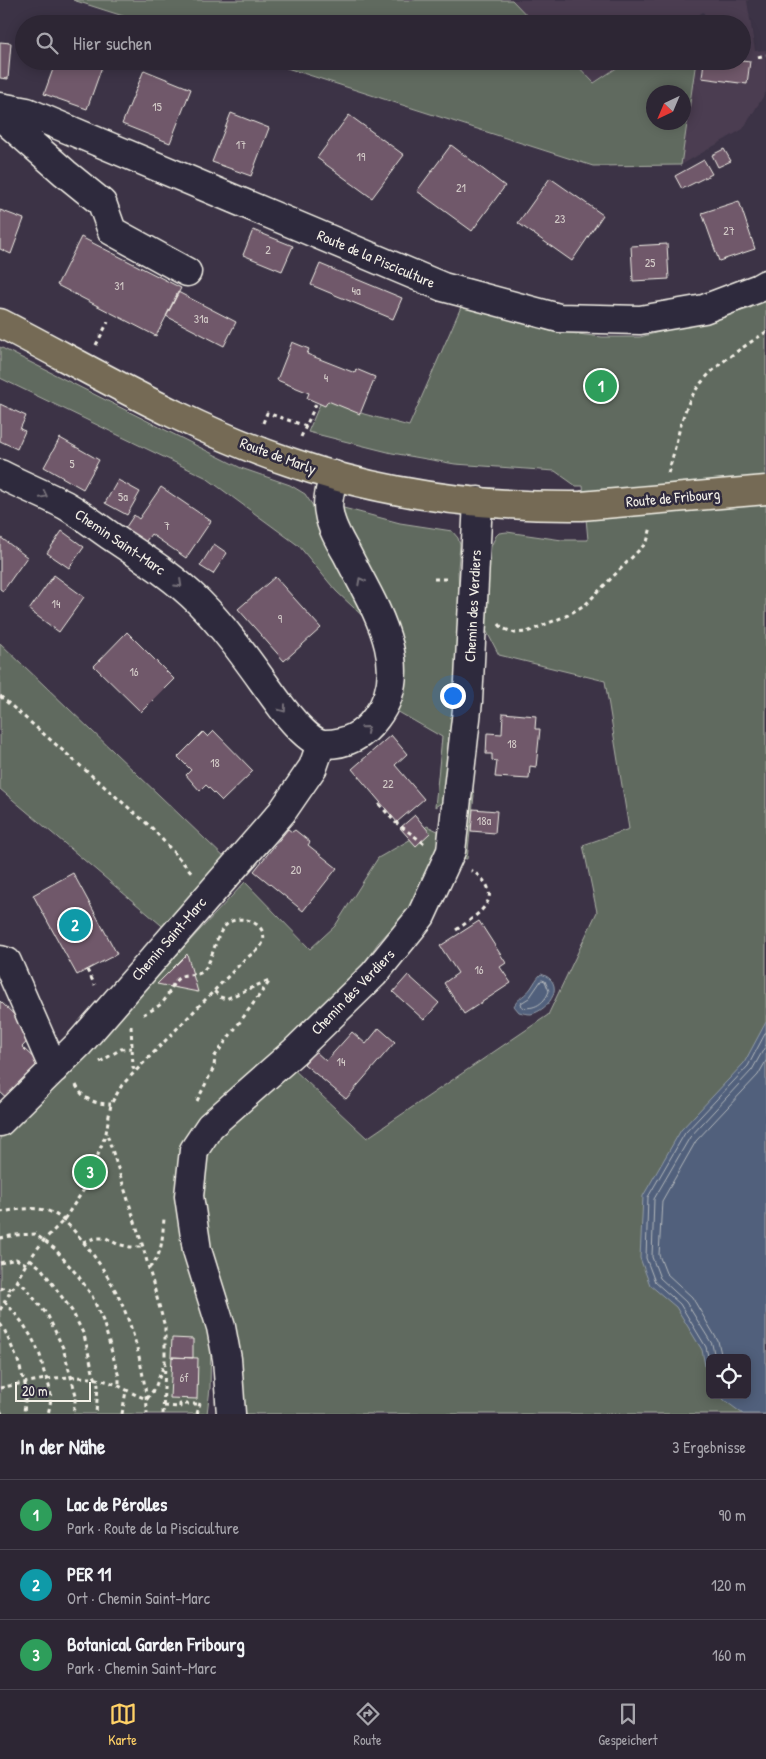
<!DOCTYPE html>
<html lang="de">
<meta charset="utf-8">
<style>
:root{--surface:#2d2634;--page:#393240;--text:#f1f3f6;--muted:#a7a5ac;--line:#48434f;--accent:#ffd166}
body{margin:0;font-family:"Patrick Hand",sans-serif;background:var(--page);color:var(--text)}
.controls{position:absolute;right:15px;bottom:15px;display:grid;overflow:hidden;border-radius:8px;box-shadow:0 2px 12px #0003}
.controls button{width:45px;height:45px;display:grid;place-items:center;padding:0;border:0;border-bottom:1px solid var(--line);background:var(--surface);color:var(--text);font:25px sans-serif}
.compass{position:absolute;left:646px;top:85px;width:45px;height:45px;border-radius:50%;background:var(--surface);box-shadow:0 2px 12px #0003;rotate:224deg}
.scale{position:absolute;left:15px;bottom:12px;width:76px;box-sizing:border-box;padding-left:5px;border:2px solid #f4f1e8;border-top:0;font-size:14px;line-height:18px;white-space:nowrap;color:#f4f1e8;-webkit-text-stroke:4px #2f2a3d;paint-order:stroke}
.you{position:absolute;left:452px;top:695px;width:18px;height:18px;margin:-12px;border:4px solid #fff;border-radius:50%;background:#1a73e8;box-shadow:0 0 0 8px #1a73e833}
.badge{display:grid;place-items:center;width:32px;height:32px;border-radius:50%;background:var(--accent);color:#fff;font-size:16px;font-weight:700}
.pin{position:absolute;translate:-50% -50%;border:2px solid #fff;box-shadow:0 1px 5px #0006}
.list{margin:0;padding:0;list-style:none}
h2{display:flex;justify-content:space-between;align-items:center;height:65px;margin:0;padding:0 20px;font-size:21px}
h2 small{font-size:16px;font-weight:400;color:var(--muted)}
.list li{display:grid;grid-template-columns:32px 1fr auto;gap:15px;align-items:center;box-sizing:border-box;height:70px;padding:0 20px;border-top:1px solid var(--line)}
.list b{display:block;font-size:19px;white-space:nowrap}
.list p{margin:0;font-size:16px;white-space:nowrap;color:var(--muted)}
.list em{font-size:16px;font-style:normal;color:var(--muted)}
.icon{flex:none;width:28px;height:28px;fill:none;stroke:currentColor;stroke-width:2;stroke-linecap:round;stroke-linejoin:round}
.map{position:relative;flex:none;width:766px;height:1414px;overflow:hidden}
.search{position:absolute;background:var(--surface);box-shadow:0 2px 12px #0003;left:15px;right:15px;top:15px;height:55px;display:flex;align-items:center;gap:12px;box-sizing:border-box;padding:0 18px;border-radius:28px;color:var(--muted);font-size:19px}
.sheet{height:275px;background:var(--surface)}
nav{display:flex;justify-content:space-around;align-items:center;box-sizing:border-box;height:70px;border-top:1px solid var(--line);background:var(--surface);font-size:14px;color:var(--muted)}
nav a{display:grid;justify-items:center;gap:2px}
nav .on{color:var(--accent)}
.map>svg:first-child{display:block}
.built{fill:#4b3e51}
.green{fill:#606b5f;stroke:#aaaea4;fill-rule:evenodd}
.water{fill:#51617b;stroke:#929ba7}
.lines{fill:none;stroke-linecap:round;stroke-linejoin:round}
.shore{stroke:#b3b7bc;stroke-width:1}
.building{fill:#6f586a;stroke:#f4f1e8}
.minor-casing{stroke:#f4f1e8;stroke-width:31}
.major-casing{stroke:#f4f1e8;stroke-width:31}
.path{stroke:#f4f1e8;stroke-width:3;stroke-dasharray:4 4;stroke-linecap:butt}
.minor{stroke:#2f2a3d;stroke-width:28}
.major{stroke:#746b55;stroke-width:28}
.major-bridge-casing{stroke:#f4f1e8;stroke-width:31;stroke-linecap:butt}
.major-bridge{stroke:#746b55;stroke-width:28}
.oneway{stroke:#747079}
.labels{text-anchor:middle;stroke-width:5;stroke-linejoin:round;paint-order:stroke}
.number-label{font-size:12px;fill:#d3cbc8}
.street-label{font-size:15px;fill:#f4f1e8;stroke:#2f2a3d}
</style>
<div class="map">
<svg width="766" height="1414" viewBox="0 0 766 1414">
<rect width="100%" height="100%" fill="#3c3346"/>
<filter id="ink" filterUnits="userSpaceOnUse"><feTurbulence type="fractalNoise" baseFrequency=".02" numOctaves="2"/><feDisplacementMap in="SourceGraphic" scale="10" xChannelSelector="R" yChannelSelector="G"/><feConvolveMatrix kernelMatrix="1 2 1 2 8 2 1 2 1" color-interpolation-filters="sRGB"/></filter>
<g filter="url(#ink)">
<!-- built -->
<path class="built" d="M512,0h237l-2,1 8,50 11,-1v42l-23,37 -62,36 14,-102 1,-2h46v-37h-31l-8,-12 -18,12h-150z
M573,61h54l-33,22z"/>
<!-- green -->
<path class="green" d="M73,0h439l23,24h-387z
M265,61h308l21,22 33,-22h69l-15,104 -88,1zM654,92h30v30h-30z
M766,299v1115h-528l-44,-217 19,-64 77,-67 77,72 181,-123 49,-103 -14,-67 46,-16 -24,-148 -106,-26 -13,-25 3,-80 7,-14 3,-3 8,-1 55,8h26l-5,-54h-7l-21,-15 -100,-7 -63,-11 -84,-21 15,-35 41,17 45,12 52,-119 29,7 11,-4 36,8 9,12 56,7h38l109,-28zM710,1358h37v37h-37z
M0,347l241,121 49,17 15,9 8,12 58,118 -35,-33 -37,-45 -94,-69 -205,-99z
M336,506l64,17 52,8 6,7 2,7 -2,23 2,60 -13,171 -12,8 7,-70 -47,-27z
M0,643l228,218 -61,69 -167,-141z
M472,786l2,9 -7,64 -7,-1z
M427,826l13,6 3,16 -31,67 -22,15 -12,13 -13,19 -182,186 28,189 -1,51 -3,26h-207v-278l65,-62 180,-192 65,67 25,-23 43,-68 35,-20z"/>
<!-- water -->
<path class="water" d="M541,974c26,8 9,36 -10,40 -4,0 -8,-1 -12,-2l-5,-6c4,-8 12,-11 17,-18 4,-6 5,-9 10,-14z
M766,1022v392h-23l-19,-14 -3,-5h26v-37h-37v20l-4,-7 -4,-21 -26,-43 -26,-22 -10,-27 3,-62 38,-66 63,-67z"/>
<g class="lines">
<!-- shore -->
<path class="shore" d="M542,980l3,1 4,10c-4,12 -15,19 -27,16l-1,-4 8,-5z
M715,1358l-3,-14 -26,-42 -26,-24 -8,-21 2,-58 36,-62 62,-67 14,-25
M722,1358l-4,-17 -26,-44 -26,-24 -7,-18 3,-54 34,-60 62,-66 8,-14
M710,1365l-4,-18 -26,-43 -25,-22 -9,-24 2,-61 37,-64 63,-67 18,-34"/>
</g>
<!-- building -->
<path class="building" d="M0,42l11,1 -3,36 -8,-1z
M742,60l8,1 -3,23 -45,-6 2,-17h38z
M56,61h48l-17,48 -43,-15z
M144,70l47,19 -21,54 -48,-19z
M231,113l38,15 -18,48 -39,-14z
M349,115l55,40 -32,43 -55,-40z
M451,145l54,41 -33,45 -55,-40z
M724,149l7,12 -13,6 -6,-12z
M704,160l8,14 -30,15 -7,-13z
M550,178l53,37 -31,46 -54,-38z
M739,201l16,48 -36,12 -17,-48z
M0,210l24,9 -13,35 -11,-5z
M253,230l40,16 -11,25 -39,-16z
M81,237l100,51 -25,48 -99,-51z
M667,244l2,35 -36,2 -2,-35z
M320,264l82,34 -9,21 -82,-34z
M178,292l58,30 -12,24 -58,-30z
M292,342l17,7 -2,5 48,19 1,-4 19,8 -15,37 -32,-13 -3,5 -18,-8 2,-5 -32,-13z
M0,404l26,12 -6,13 5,2 -8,18 -17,-8z
M60,438l39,22 -16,29 -39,-22z
M118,480l22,12 -13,23 -22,-12z
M161,487l50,34 -25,37 -35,-24 -7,10 -20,-14 10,-15 5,4z
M62,531l22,16 -15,21 -22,-15z
M0,537l27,20 -24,34 -3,-2z
M214,544l13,9 -14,21 -13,-8z
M54,575l30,22 -25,35 -30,-22z
M275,577l46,51 -37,33 -46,-52z
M127,632l47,47 -33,33 -47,-46z
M503,713l33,3 -1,13h5l-4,38 -6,-1 -1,13 -34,-2 2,-16 -5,-1v-6h-6l1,-21 15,1z
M214,731l39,40 -31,30 -16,-16 -6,6 -14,-16 5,-5 -13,-13 25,-25 5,5z
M391,735l16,19 -12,11 29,34 -27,23 -45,-53z
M473,809l24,2 -2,22 -24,-2z
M415,815l15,18 -14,13 -16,-18z
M288,829l4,3 3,-2 15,12 -2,3 29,23 -34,43 -49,-40z
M73,873l44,81 -40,21 -44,-80z
M479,921l27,42 -6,4 11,16 -47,31 -20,-31 14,-10 -18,-27z
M187,954l11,38 -41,-8z
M408,975l31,28 -15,17 -31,-28z
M0,1001l34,33 -12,13 20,19 -33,34 -9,-8z
M379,1028l16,14 -49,57 -42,-35 11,-13 11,10 26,-29 14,12z
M172,1338l21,1v19l-22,-1z
M172,1357l26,1 -1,41 -27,-1z"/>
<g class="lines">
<!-- minor casing -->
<g class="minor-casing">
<path id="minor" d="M0,107l27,5 416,175 116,31 81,2 64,-11 55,-21 7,-4
M0,116l65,57 37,30 10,28 75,41
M0,474c21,11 44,20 65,31 16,9 31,21 47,32 30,20 61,39 87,65 32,32 57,71 84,107 8,10 28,35 42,35 22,0 39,-9 51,-26 40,-52 -5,-116 -29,-164 -7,-12 -16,-27 -18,-41 -3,-12 2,-26 5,-38
M0,960l7,2 47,107
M0,1122l79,-78 203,-232 31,-45 8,-23
M231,1414l-4,-55 -6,-32 -24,-77 -8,-54 5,-46 16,-24 85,-75 79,-77 47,-58 30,-65 17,-150 10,-200"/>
</g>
<!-- major casing -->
<g class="major-casing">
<path id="major" d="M0,323c93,48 190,106 290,139 92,32 193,45 291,44"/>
</g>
<!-- path -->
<path class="path" d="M758,57l8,-2
M96,345l12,-23
M263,423l4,-10 39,13
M301,437l15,-33
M668,473c7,-21 10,-44 18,-64 14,-37 49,-56 80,-77
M434,579h15
M499,624l3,4 13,5 12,-1 41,-17 18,-11 61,-62 4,-15
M0,696l152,132 41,46
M379,804l16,18 30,22
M456,930c26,-18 52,-35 15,-60
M87,970l8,15
M131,1026l2,41 2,5
M100,1062l21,-13 11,-1
M76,1085c7,15 19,19 35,19
M197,1101l17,-34 1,-11 54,-74v-2l-43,19 -6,-2 -6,-6
M0,1212c17,-2 36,-7 53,1 14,8 25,22 35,35 28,37 42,68 52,113 4,20 7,33 7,53
M0,1238l16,-3 19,-1 20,15 24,28 13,19 11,25 16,56v9
M83,1242l12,-4h11l11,6 13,3h13
M30,1259l11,9 31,43 12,24 9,37 5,13 -2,29
M0,1263l16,-4 10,5
M149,1268c14,-13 13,-30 15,-49
M16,1280l9,7 23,29 15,32 13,47 -3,19
M0,1289l3,-1 8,1
M4,1301c15,16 27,32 35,52 3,6 3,13 5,19 7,19 9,22 4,42
M0,1310l26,-46 18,-24 19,-19 24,-36 19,-52 5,-29 11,-19 122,-125c6,-5 17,-11 19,-18 5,-17 -18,-27 -31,-21 -18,9 -16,34 -28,49 -7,8 -16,2 -24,7 -9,6 -10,17 -17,25 -6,6 -15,10 -23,14
M0,1324l4,5 14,32 8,27 -2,26
M0,1388c36,-8 84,-19 119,-2 10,5 18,10 28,13l8,-11 10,-26v-35l-22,-80 -36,-113
M164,1406l16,1v-3h20
M0,1410l2,4
M122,1414l4,-23
M163,1414l2,-49
M197,1414l3,-11"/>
<!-- minor -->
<use href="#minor" class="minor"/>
<!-- major -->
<use href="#major" class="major"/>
<!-- major-bridge casing -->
<g class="major-bridge-casing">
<path id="major-bridge" d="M581,506l185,-16"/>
</g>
<!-- major-bridge -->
<use href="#major-bridge" class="major-bridge"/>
</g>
<!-- one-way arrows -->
<defs><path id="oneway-chevron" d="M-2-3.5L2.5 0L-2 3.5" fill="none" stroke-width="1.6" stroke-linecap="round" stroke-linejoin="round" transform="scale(1.25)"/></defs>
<g class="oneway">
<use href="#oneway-chevron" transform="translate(44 495) rotate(26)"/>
<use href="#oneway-chevron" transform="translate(361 581) rotate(-118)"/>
<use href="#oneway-chevron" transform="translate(179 584) rotate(43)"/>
<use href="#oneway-chevron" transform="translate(283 709) rotate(53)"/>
<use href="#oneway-chevron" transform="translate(366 729) rotate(-40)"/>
</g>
</g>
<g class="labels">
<!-- number labels -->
<g class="number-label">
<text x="157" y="111">15</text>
<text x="241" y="149">17</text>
<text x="361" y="161">19</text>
<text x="461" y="192">21</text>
<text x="560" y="223">23</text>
<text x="729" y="235">27</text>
<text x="268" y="254">2</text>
<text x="650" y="267">25</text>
<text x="119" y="290">31</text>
<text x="356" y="295">4a</text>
<text x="201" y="323">31a</text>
<text x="326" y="382">4</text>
<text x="72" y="468">5</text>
<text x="123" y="501">5a</text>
<text x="167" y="530">7</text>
<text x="56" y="608">14</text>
<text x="280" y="623">9</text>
<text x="134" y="676">16</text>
<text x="512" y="748">18</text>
<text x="215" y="767">18</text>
<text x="388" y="788">22</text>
<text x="484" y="825">18a</text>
<text x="296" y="874">20</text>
<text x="479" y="974">16</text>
<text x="341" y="1066">14</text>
<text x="184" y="1382">6f</text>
</g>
<!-- street labels -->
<g class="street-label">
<text transform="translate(376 259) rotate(23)" y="5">Route de la Pisciculture</text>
<text transform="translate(278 456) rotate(20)" y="5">Route de Marly</text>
<text transform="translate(673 498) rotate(-5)" y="5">Route de Fribourg</text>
<text transform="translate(120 542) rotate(34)" y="5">Chemin Saint-Marc</text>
<text transform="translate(473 606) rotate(-87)" y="5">Chemin des Verdiers</text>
<text transform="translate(169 939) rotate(-49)" y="5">Chemin Saint-Marc</text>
<text transform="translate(353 992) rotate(-46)" y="5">Chemin des Verdiers</text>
</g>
</g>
</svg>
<div class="controls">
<button><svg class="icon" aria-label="locate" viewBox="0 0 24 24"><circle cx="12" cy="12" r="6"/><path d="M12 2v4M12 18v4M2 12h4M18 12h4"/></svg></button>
</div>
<svg class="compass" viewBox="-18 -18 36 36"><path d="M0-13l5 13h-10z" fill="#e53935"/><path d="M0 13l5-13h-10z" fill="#a7a5ac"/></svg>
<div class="scale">20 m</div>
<div class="you"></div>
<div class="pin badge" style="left:601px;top:386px;background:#2e9e5b">1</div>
<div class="pin badge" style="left:75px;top:925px;background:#0f9aa8">2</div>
<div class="pin badge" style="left:90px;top:1172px;background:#2e9e5b">3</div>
<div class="search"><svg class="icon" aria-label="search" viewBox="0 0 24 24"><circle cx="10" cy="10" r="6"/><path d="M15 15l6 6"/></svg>Hier suchen</div>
</div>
<section class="sheet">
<h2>In der Nähe<small>3 Ergebnisse</small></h2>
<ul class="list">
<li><span class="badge" style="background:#2e9e5b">1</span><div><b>Lac de Pérolles</b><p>Park · Route de la Pisciculture</p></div><em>90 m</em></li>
<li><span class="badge" style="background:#0f9aa8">2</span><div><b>PER 11</b><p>Ort · Chemin Saint-Marc</p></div><em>120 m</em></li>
<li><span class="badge" style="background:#2e9e5b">3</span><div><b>Botanical Garden Fribourg</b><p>Park · Chemin Saint-Marc</p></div><em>160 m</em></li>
</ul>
</section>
<nav>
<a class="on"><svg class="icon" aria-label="map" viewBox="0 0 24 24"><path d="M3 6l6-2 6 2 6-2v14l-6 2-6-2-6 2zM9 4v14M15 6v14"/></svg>Karte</a>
<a><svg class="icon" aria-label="directions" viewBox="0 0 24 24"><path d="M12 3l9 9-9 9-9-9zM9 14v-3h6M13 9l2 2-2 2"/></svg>Route</a>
<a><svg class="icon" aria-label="saved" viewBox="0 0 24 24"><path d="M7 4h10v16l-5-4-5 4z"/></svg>Gespeichert</a>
</nav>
